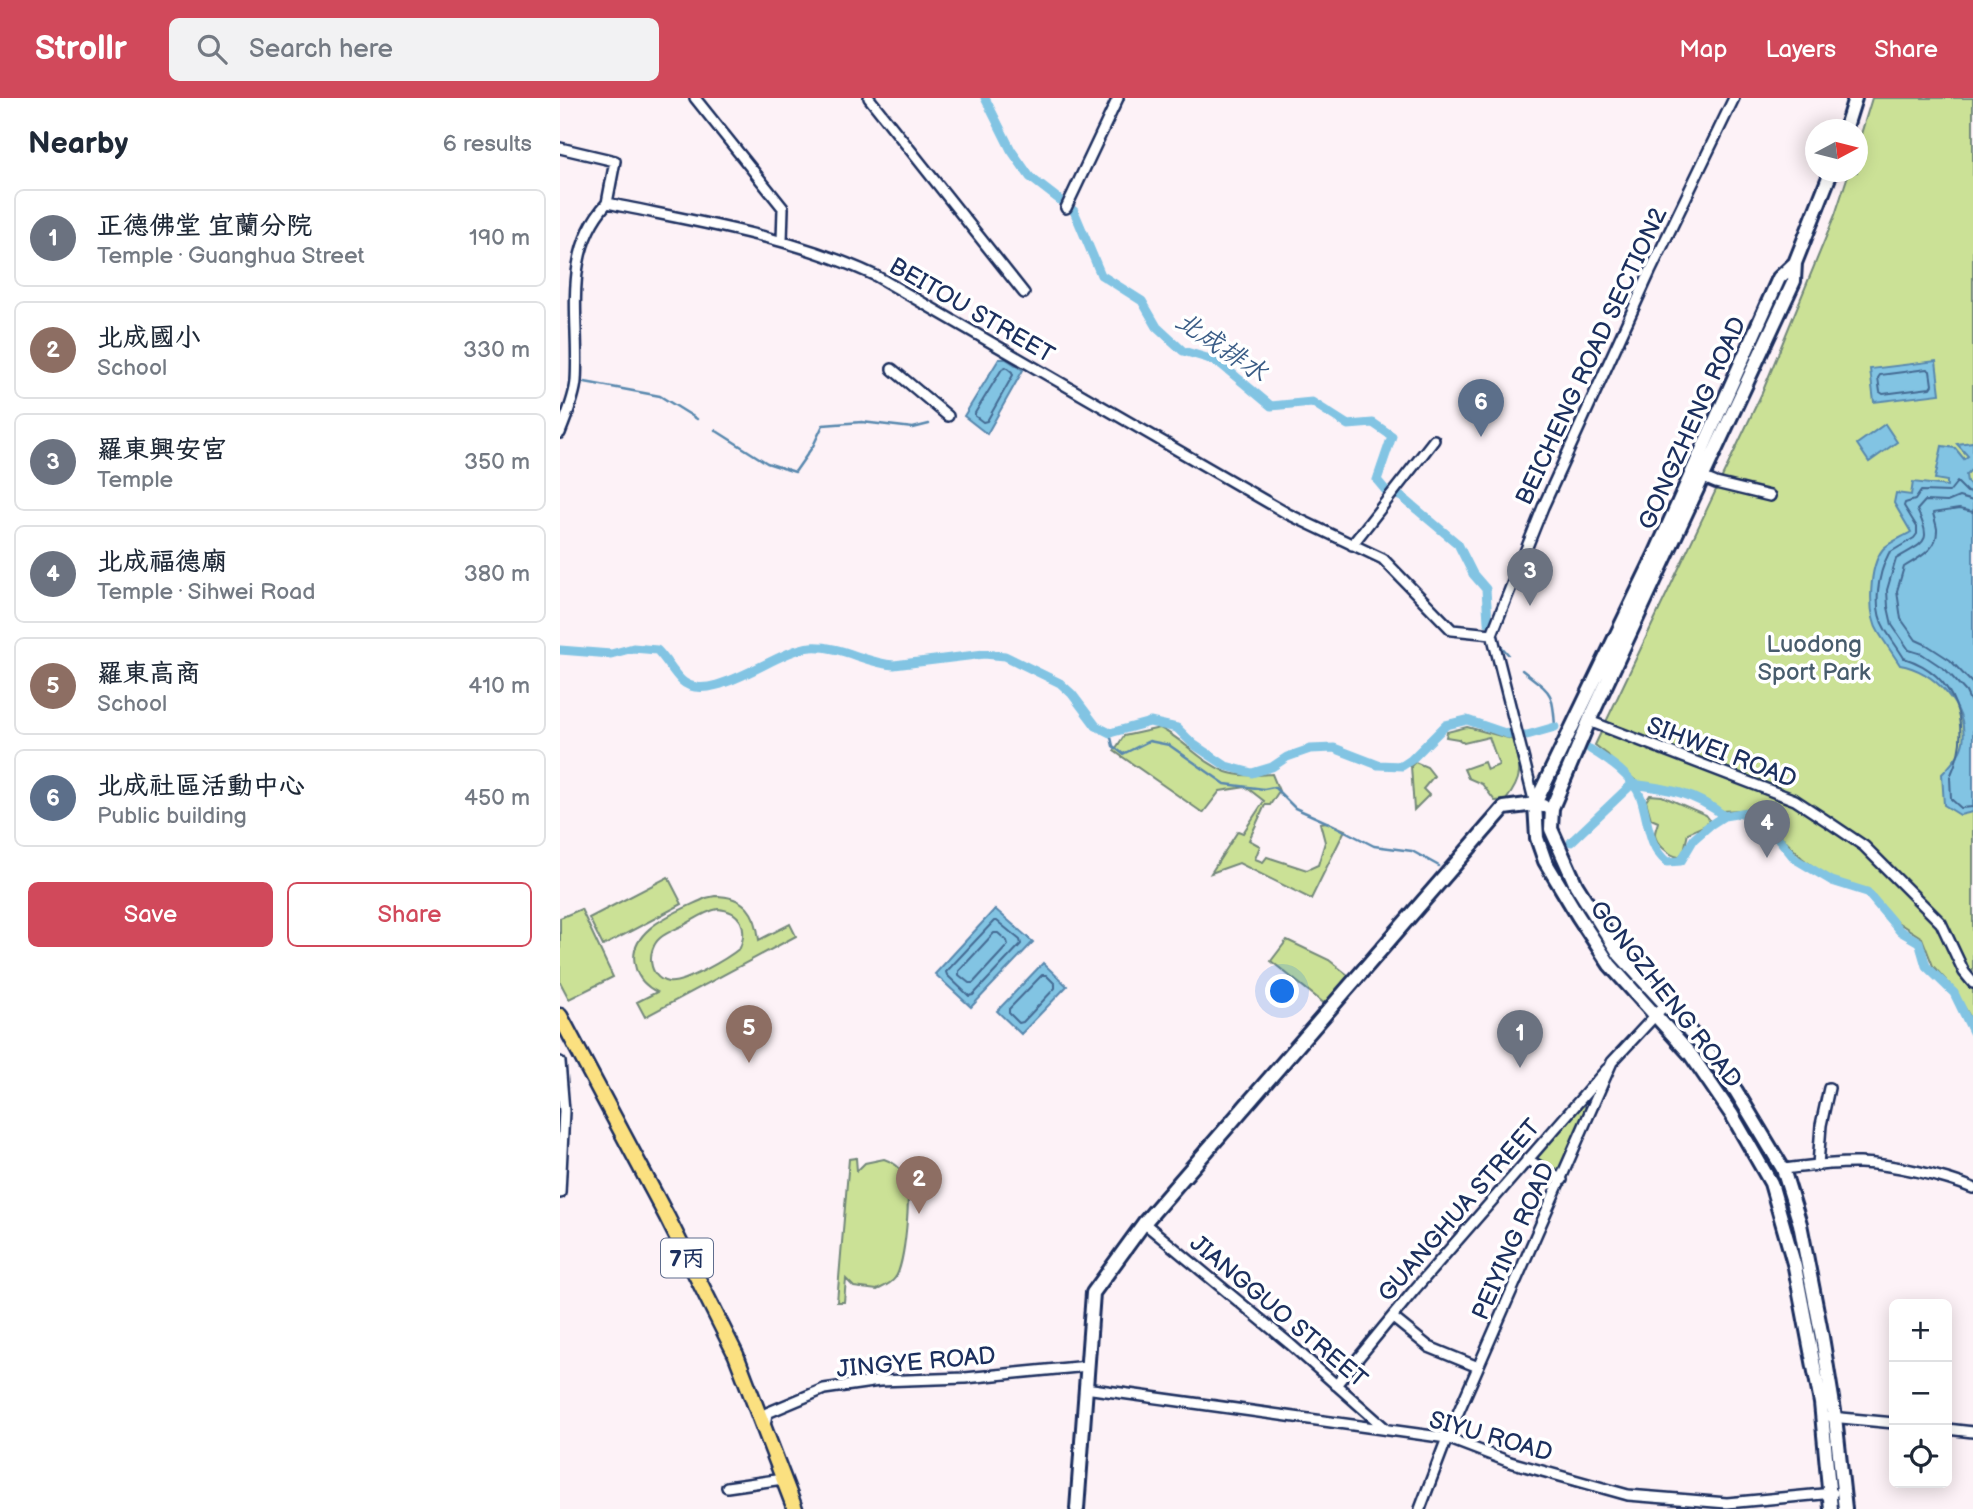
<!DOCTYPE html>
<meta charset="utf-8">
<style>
:root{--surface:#fff;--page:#f2f2f3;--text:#1f2937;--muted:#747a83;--line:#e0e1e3;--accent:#d1495b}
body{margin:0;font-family:"Balsamiq Sans","LXGW WenKai TC",sans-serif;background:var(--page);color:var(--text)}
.controls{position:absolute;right:21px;bottom:21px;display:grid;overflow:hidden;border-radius:10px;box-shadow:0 4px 18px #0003}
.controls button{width:63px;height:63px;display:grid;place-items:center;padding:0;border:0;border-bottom:2px solid var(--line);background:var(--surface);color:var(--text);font:35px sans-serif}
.compass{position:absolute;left:1245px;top:21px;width:63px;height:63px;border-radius:50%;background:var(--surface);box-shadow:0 4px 18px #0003;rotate:83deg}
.you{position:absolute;left:723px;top:894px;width:24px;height:24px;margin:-18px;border:5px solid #fff;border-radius:50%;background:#1a73e8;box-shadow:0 0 0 10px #1a73e833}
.badge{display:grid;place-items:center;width:46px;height:46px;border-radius:50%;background:var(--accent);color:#fff;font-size:23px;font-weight:700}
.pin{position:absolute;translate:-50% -58px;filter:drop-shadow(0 2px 4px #0008)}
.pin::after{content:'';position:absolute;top:37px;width:24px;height:21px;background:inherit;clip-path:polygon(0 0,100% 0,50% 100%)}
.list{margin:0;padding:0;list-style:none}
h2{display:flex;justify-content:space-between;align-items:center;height:91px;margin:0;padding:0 28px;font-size:30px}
h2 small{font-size:23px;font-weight:400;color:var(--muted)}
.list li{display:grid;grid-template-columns:46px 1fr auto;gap:21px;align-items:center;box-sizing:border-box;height:98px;margin:0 14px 14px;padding:0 14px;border:2px solid var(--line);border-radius:10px}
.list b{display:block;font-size:26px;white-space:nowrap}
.list p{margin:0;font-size:23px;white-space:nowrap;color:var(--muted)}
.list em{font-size:23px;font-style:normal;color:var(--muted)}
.actions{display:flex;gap:14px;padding:21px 28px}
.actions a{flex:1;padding:16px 0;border:2px solid var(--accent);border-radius:10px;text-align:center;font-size:24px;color:var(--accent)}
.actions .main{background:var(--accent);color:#fff}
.icon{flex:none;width:38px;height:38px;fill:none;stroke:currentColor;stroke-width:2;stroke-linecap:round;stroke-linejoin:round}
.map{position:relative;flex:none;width:1413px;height:1411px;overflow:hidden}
header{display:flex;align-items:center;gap:42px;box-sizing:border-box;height:98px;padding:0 35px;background:var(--accent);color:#fff}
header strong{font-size:33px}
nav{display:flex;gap:38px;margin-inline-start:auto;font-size:24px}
.search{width:490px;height:63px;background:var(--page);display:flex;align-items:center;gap:18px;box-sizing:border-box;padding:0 24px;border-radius:10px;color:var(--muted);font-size:26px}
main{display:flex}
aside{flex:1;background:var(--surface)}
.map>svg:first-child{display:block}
.green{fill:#cbe196;stroke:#73887a;stroke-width:2;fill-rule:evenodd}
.water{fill:#82c4e3;stroke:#5988ae;stroke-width:2}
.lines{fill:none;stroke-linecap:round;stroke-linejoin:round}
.shore{stroke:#446b93;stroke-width:2}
.stream{stroke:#5988ae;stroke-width:2.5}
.canal{stroke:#82c4e3;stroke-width:9}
.street-casing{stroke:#1b2f5e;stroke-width:14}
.secondary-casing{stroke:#1b2f5e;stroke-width:18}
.primary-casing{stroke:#1b2f5e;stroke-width:19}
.street{stroke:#fff;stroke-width:9}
.secondary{stroke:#fff;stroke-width:12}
.primary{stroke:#fbe080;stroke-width:14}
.labels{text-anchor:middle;stroke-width:7;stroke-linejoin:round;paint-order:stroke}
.shield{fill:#fff;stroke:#5f6d8e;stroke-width:2}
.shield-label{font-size:23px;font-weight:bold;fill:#1b2f5e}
.street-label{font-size:24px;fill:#1b2f5e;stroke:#fff}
.park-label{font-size:24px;fill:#475c6c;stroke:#fff}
.water-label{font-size:26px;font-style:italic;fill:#3a5c86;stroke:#fff}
</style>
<header>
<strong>Strollr</strong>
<div class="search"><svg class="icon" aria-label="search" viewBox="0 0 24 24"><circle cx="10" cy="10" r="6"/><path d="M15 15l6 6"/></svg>Search here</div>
<nav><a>Map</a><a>Layers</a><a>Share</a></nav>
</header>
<main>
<aside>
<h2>Nearby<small>6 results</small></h2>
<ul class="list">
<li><span class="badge" style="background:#6b7280">1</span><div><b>正德佛堂 宜蘭分院</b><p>Temple · Guanghua Street</p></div><em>190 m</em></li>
<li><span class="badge" style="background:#8d6e63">2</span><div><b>北成國小</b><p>School</p></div><em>330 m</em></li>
<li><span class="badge" style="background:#6b7280">3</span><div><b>羅東興安宮</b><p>Temple</p></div><em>350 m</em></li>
<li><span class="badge" style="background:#6b7280">4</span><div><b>北成福德廟</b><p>Temple · Sihwei Road</p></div><em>380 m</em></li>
<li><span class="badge" style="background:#8d6e63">5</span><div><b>羅東高商</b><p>School</p></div><em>410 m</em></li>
<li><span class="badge" style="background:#5c6f8a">6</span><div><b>北成社區活動中心</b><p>Public building</p></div><em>450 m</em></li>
</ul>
<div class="actions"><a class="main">Save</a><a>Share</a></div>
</aside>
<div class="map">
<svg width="1413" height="1411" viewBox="0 0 1413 1411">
<rect width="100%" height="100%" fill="#fdf2f7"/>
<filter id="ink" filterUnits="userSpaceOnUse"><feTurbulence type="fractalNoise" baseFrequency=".0143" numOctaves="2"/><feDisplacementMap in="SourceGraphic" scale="14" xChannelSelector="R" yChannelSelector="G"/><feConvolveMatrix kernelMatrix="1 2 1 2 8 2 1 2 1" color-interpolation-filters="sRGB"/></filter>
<g filter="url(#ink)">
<!-- green -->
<path class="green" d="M1312,0h101v924l-19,-33 -21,-23 -11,-28 -31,-20 -29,-27 -36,-15 -24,-18 -48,-49 -31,2 -49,-22 -33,-4 -28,-23 -5,-7 -13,-10 167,-352 73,-178 14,-43h8l1,-28z
M907,629l45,12c8,28 13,36 -6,61l-11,1 -13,-17 -14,-6 -4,-9 20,-7 3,8 12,-5 -10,-28 -25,6 -6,-4 -12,-2 1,-5z
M600,630c24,12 41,34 66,44 14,5 31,3 46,2l7,17 -9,14h-5l-16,35 11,6 -5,13 8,3 4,-5 40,13 11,-5 7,-23 -5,-19 7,-1 18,8 -34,69 -72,-36 -28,10 27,-42 5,2 21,-32 -18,-14 -26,4 -17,22 -89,-62 10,-15z
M855,664l12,5 7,9 -11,13 6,6 -15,15 -3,-44z
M1090,697l12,1 44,19 3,4 -3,6 -18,8 -4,18 -5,6c-9,-1 -25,-14 -24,-24 0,-2 3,-10 3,-11l-7,-3 -5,-18z
M108,779l14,27 -79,42 -14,-28z
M155,798c30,0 41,17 44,44l31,-16 6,12 -151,81 -8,-15 20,-10c-10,-5 -18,-12 -21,-23 -13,-40 44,-58 70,-71zM158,811c23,2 30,18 22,39 -12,10 -57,37 -72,34 -20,-4 -22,-32 -8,-44 6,-5 16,-9 24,-13 11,-6 22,-14 34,-16z
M21,811l32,68 -44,22 -9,-17v-64z
M727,842l42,20 20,16 -24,28 -54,-43z
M1019,1004l13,9 -30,69 -35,-21z
M296,1060l1,13 8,-8 19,-4c9,3 16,8 21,16 7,15 0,91 -10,103 -4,6 -12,9 -18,12l-23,-3 -8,-8 -2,23h-7l12,-143z"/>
<!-- water -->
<path class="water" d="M439,261h7l17,11 -36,64 -23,-18z
M1376,263l4,33 -66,8 -4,-33z
M1325,326l12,18 -28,20 -12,-18z
M1413,344v26l-7,7 1,7 6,6v324l-13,3 -16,-10 -2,-31c9,-9 19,-20 21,-32 6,-35 -30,-72 -63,-77 -7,-11 -14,-21 -21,-32 -12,-18 -10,-67 4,-84 6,-7 20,-12 28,-17l-17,-29 2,-10 15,2 2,-13 34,4v-5l-12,-2 7,-33 13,2 9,11 4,-3 -11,-12z
M435,811l38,33 -62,65 -36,-33z
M483,865l24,23 -46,48 -24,-23z"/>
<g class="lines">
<!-- shore -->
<path class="shore" d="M446,269l6,5 1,3 -26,46 -4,1 -8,-6v-3l27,-44z
M1367,271l3,2 2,14 -2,3 -47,6 -3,-2 -2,-14 2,-3z
M1413,395l-6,-1 -10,-10 -8,10 -28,-1 -6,9 -10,3 -1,3 13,21v7l-3,4 -25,15c-11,21 -17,55 -4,76 6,10 13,19 19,29 53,17 69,69 46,119l1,22 10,9 12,-1
M1413,403l-14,-4 -12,5 -22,-1 -8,9c17,34 6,32 -21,49l-9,31 1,17 4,18 17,25 13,4 24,16 20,22 7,15
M1413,414l-14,-3 -26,4c1,5 3,10 4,16 1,21 -19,29 -33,38l-7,24 4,28 15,21 11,5 23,15 23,24
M434,823h3l23,19 1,4 -48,51 -4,1 -22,-21 -1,-3z
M434,835h4l9,8 1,4 -35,38h-4l-10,-8v-4z
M482,877h4l9,9v4l-32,34 -4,1 -10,-10v-4z"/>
<!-- stream -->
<path class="stream" d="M25,284l75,14 37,23
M155,332l52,33 28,9 18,-26 10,-21 39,-3 51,6 16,-4
M940,547l8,9
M962,572c29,23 31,20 33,57
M550,635l3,13 10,8 26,-13 20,4 56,39 39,5 10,-2 21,21 38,17 41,21 38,5 27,15"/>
<!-- canal -->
<path class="canal" d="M425,0l26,52 19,27 44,34 27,64 41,26 15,26 26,24 24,7 15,7 49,41 41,-4 36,23 25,-2 19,13 -15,44 10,12 15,5 56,47 15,30 13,15 2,33
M0,552l51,4 22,-6 24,2c9,9 15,21 24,30 28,28 96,-31 130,-33 29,-2 54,16 83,18l90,-11 21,2 55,27 12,11 24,32 14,7 40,-11 27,6 16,16 33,22 26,7 20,-6 15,-10 23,-8 24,-1 44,17 24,1 9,-6 35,-35 21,-5 41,14 19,1 28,-8
M1030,651c18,11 43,27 51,49 7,21 7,49 26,64l14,-1 13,-22 16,-14 14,-9 24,-4 13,5 34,42 37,22 35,11 33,39 19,11 7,24 28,27 19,39
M1011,744l61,-58c34,4 64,9 92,32"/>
<!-- street casing -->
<g class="street-casing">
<path id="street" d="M135,0l88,110 -1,33
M309,0l155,195
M0,50l55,13 -8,42
M506,110l52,-110
M332,271l56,47
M0,335c6,-16 15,-36 16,-52 4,-62 -15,-127 31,-178 90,19 184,33 269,73l412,238 95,45 69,71 40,4
M1139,378l17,7 54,13
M792,447l82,-105
M1029,623l206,79 32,21 37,25 77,77 23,49 9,11
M975,706l-43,-170 51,-127 107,-235 84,-174
M0,964l4,49 -4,82
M967,1061l35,21
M1258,1067l3,-40 8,-37
M1223,1071c26,-3 52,-7 77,-6 31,1 84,13 113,25
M584,1125l146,121 96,85
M832,1219l37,30 49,20
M776,1287l79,-96 192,-220
M525,1290l362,50 63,24 118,33 99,8 106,-10
M1271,1319l63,6
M205,1328l2,-13 57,-24 55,-8 86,-3 123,-12
M1387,1331l26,3
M167,1389l56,-8
M860,1411l27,-71 165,-376 53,-57"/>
</g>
<!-- secondary casing -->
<g class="secondary-casing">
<path id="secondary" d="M1285,32l10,-32
M1271,74l-36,91 -1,18 -205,440 -37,87 -1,21 25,56 44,70 85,93 31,43 47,78 17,55 22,113 13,80 10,92
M1235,165l-16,15 -124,277 -120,249 2,34 8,23 33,55 32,49 81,90 41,60 39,68 24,84 26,136 10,106
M517,1411l16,-216 51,-70 360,-415 31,-4 8,2"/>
</g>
<!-- primary casing -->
<g class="primary-casing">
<path id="primary" d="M0,918l107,201 69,138 59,154"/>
</g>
<!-- street -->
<use href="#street" class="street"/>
<!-- secondary -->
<use href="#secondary" class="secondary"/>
<!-- primary -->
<use href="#primary" class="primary"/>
</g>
</g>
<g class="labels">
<!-- shield labels -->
<rect class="shield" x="101" y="1140.5" width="52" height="39" rx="5"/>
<g class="shield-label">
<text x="127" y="1168">7丙</text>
</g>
<!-- street labels -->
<g class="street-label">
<text transform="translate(412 212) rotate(30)" y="8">BEITOU STREET</text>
<text transform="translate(1031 258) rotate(-65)" y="8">BEICHENG ROAD SECTION2</text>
<text transform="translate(1132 325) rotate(-66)" y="8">GONGZHENG ROAD</text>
<text transform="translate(1162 654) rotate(21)" y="8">SIHWEI ROAD</text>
<text transform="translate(1106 896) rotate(52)" y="8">GONGZHENG ROAD</text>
<text transform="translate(899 1112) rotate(-49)" y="8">GUANGHUA STREET</text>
<text transform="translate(953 1143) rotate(-66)" y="8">PEIYING ROAD</text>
<text transform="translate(719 1213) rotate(40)" y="8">JIANGGUO STREET</text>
<text transform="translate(356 1264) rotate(-5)" y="8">JINGYE ROAD</text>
<text transform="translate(931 1338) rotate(16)" y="8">SIYU ROAD</text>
</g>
<!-- park labels -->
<g class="park-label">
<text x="1254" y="554">Luodong<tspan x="1254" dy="28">Sport Park</tspan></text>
</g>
<!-- water labels -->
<g class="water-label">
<text transform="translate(662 248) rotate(34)" y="9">北成排水</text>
</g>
</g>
</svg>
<div class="controls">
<button>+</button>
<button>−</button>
<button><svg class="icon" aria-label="locate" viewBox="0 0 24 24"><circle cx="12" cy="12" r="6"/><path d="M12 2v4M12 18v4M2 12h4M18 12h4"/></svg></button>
</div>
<svg class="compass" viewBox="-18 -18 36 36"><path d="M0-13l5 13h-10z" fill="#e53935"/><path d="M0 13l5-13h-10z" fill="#747a83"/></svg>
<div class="you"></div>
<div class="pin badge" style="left:960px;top:970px;background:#6b7280">1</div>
<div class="pin badge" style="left:359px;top:1116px;background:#8d6e63">2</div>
<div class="pin badge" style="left:970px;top:508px;background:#6b7280">3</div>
<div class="pin badge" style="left:1207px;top:760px;background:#6b7280">4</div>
<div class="pin badge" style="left:189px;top:965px;background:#8d6e63">5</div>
<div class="pin badge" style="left:921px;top:339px;background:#5c6f8a">6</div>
</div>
</main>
